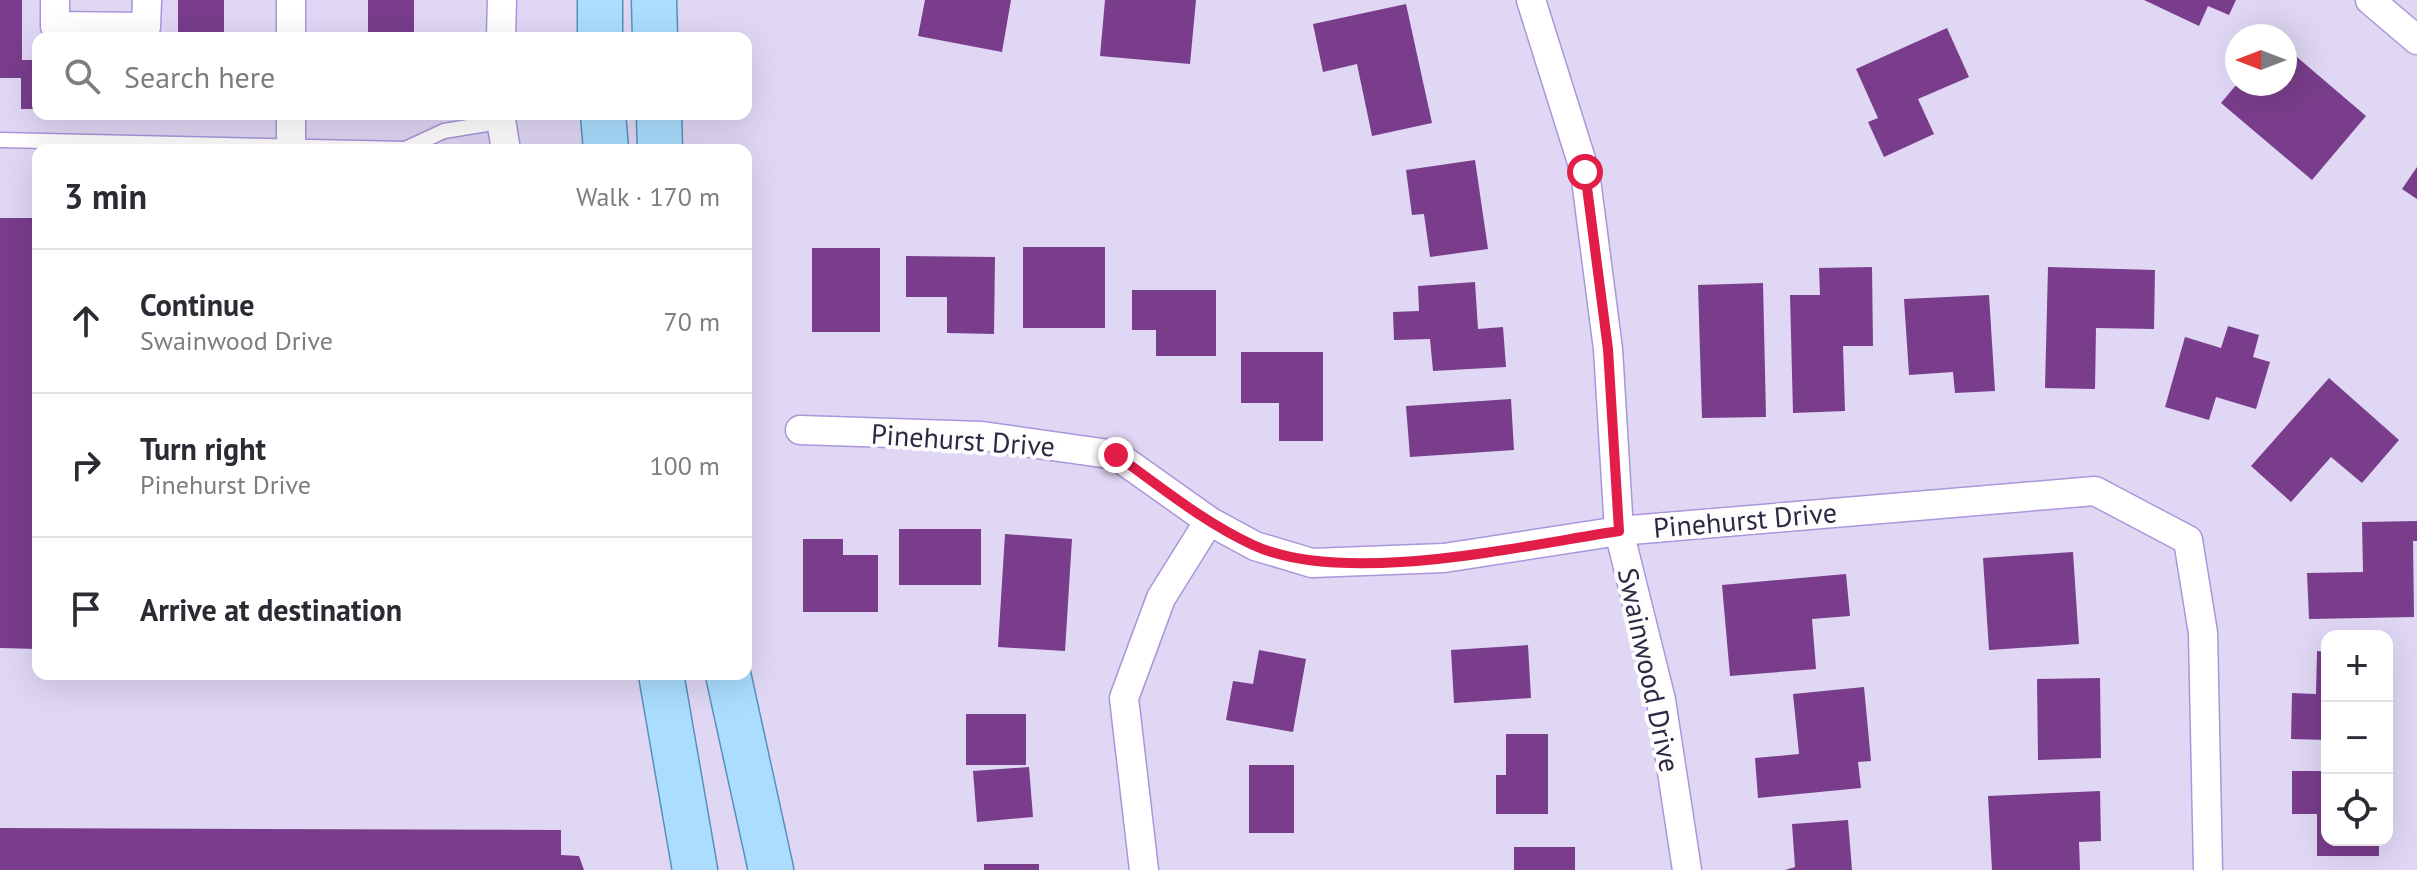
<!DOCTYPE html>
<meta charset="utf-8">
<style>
:root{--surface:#fff;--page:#f2f2f3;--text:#2b2b33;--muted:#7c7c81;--line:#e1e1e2}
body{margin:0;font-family:"PT Sans",sans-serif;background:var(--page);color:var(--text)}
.controls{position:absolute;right:24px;bottom:24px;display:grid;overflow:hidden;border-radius:16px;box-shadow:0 8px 32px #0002}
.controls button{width:72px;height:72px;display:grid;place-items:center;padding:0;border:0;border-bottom:2px solid var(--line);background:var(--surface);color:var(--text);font:40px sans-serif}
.compass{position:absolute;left:2225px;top:24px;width:72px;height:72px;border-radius:50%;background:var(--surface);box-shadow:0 8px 32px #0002;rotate:270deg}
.stop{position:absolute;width:24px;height:24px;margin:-18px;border:6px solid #e11d48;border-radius:50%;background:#fff}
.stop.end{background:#e11d48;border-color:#fff;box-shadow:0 2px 8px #0008}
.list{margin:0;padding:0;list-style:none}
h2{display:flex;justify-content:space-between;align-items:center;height:104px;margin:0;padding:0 32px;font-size:34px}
h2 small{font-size:26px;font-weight:400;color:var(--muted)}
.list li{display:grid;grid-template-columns:52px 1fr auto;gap:24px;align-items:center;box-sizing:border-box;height:144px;padding:0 32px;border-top:2px solid var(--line)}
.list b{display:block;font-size:30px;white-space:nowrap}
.list p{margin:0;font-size:26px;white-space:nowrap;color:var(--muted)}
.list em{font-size:26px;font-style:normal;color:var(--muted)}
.icon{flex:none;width:44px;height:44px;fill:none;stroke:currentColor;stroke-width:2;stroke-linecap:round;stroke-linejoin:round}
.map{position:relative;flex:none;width:2417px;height:870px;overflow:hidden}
.search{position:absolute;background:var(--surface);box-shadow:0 8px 32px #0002;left:32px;top:32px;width:720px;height:88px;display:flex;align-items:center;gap:20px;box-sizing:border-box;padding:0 28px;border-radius:16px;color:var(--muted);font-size:30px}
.panel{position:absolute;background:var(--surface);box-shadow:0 8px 32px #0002;left:32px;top:144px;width:720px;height:536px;border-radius:16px}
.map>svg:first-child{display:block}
.building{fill:#793d8b}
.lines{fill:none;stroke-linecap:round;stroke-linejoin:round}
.lane-casing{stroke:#ab96db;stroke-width:17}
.street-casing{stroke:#ab96db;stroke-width:31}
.primary-casing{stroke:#5a8fbc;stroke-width:47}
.lane{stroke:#fff;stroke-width:14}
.street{stroke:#fff;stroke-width:28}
.primary{stroke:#aaddfe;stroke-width:44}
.route{stroke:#e11d48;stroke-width:10}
.labels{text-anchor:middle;stroke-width:8;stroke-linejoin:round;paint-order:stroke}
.street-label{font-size:28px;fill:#302743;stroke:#fdfdfd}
</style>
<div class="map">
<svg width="2417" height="870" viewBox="0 0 2417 870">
<rect width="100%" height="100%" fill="#dfd7f4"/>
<!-- building -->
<path class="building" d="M0,0h22v60h16v49h-17v-31h-21z
M178,0h46v38h-46z
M368,0h46v38h-46z
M925,0h86l-9,52 -84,-16z
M1105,0h91l-6,64 -90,-8z
M2144,0h92l-7,15 -21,-9 -9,20z
M1406,4l26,119 -60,13 -15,-72 -34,8 -10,-48z
M1947,28l22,49 -51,22 16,35 -50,23 -16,-35 10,-4 -22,-49z
M2285,47l81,69 -54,64 -91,-77 16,-19h48z
M1475,160l13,89 -58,8 -6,-43 -12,1 -6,-45z
M2417,167v32l-15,-10z
M0,218h38v431l-38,-1z
M1023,247h82v81h-82z
M812,248h68v84h-68z
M906,256l89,1 -1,77 -47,-1v-36h-41z
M1872,267l1,79h-30l2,65 -52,2 -3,-118h30l-1,-27z
M2048,267l107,3 -1,59 -58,-1 -1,61 -50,-1z
M1475,282l3,47 25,-2 3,40 -73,4 -3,-32 -36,1 -1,-28 26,-1 -1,-25z
M1763,283l3,134 -64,1 -4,-133z
M1132,290h84v66h-60v-26h-24z
M1989,295l6,96 -40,2 -2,-21 -44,3 -5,-76z
M2228,326l31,9 -6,22 17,5 -14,47 -40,-12 -7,23 -44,-13 20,-70 36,11z
M1241,352h82v89h-44v-38h-38z
M2329,378l70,62 -37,43 -31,-26 -40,45 -40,-36z
M1511,399l3,51 -104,7 -4,-51z
M2417,521v20h-4l1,76 -105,2 -2,-46 56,-1 -1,-50z
M899,529h82v56h-82z
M1005,534l67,5 -7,112 -67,-4z
M803,539h40v16h35v57h-75z
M2073,552l6,92 -90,6 -6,-92z
M1846,574l4,42 -38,3 4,50 -86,7 -8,-91z
M1528,645l3,53 -77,5 -3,-53z
M1259,650l47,9 -13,73 -67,-12 7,-39 20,3z
M2317,651l10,1v88l-36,-1 1,-46 24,1z
M2100,678l1,80 -63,2 -1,-81z
M1864,687l7,74 -13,1 3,26 -103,10 -3,-40 44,-4 -6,-60z
M966,714h60v51h-60z
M1506,734h42v80h-52v-39h10z
M1249,765h45v68h-45z
M1029,767l4,50 -56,5 -4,-51z
M2292,771h35v69h52v16h-62v-42h-25z
M2100,791l1,50 -22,1 1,28h-88l-4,-74z
M1848,820l4,50h-67l10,-3 -3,-43z
M0,828l561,2v25l18,1 5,14h-584z
M1514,847h61v23h-61z
M984,864h55v6h-55z"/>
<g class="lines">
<!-- lane casing -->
<g class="lane-casing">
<path id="lane" d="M0,140l405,9 39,-18 55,-9"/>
</g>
<!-- street casing -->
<g class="street-casing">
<path id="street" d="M55,0v26l91,1 1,-27
M291,0v38
M1531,0l54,172 23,177 11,182 42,169 26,170
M2370,0l47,40
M501,38l1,-38
M291,114v34
M500,114l6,36
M800,430l182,6 134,19 93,66 46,25 57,17 132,-5 175,-27 476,-40 93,49 15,93 5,237
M1144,870l-20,-172 37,-100 48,-77"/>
</g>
<!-- primary casing -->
<g class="primary-casing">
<path id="primary" d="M600,0v38
M654,0l1,38
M603,114l3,36
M659,114l1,36
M661,674l34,196
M728,674l43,196"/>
</g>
<!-- lane -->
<use href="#lane" class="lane"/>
<!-- street -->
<use href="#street" class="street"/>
<!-- primary -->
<use href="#primary" class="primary"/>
</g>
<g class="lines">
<!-- route -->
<path class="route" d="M1116,455c44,31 87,67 137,90 91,42 267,1 366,-14l-11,-182 -23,-177"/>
</g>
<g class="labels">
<!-- street labels -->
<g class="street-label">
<text transform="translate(963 440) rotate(4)" y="10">Pinehurst Drive</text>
<text transform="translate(1745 520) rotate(-5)" y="10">Pinehurst Drive</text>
<text transform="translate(1649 670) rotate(78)" y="10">Swainwood Drive</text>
</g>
</g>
</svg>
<div class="controls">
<button>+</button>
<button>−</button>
<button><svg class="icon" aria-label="locate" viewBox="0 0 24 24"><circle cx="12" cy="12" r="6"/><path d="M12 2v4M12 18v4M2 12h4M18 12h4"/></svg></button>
</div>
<svg class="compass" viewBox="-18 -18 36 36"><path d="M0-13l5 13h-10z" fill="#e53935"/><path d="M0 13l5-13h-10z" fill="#7c7c81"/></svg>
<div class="stop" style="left:1585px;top:172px"></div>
<div class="stop end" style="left:1116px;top:455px"></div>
<div class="search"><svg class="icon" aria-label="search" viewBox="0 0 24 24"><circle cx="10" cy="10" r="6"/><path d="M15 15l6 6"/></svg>Search here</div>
<section class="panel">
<h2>3 min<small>Walk · 170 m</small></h2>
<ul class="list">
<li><svg class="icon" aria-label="ahead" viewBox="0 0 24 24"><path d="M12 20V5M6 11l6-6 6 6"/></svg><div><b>Continue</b><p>Swainwood Drive</p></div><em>70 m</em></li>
<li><svg class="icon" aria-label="right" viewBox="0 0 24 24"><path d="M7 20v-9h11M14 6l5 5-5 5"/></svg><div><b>Turn right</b><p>Pinehurst Drive</p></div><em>100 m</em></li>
<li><svg class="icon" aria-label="arrive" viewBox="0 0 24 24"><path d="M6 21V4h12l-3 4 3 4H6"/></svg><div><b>Arrive at destination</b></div></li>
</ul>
</section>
</div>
